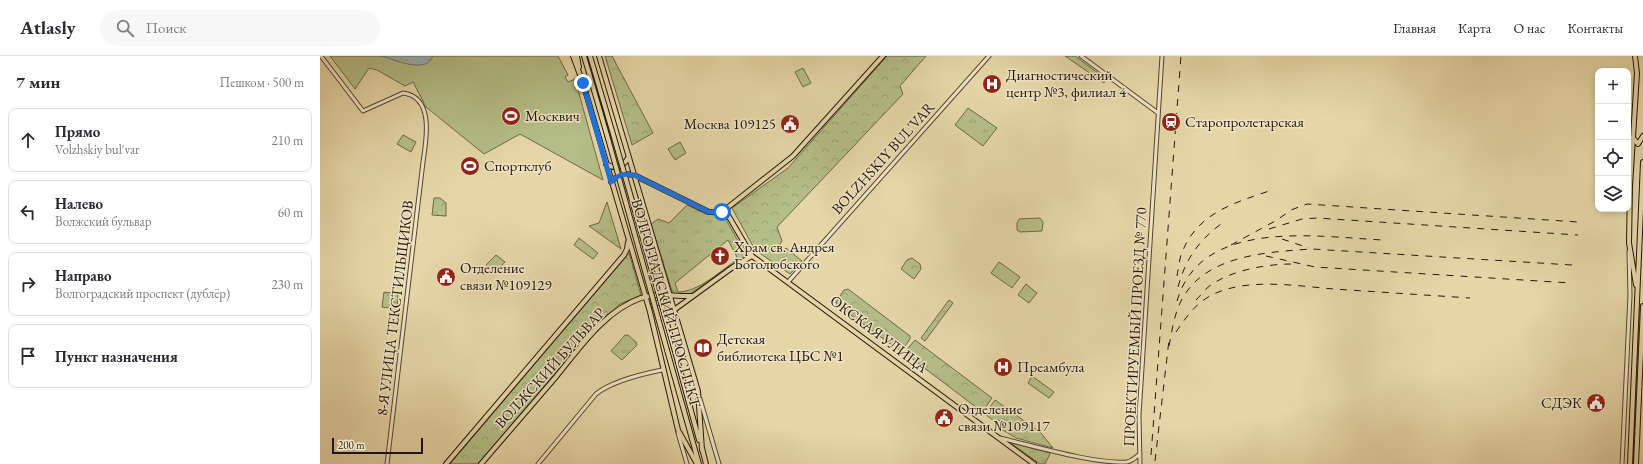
<!DOCTYPE html>
<html lang="ru">
<meta charset="utf-8">
<style>
:root{--surface:#fff;--page:#f7f7f7;--text:#2b2b33;--muted:#7c7c81;--line:#e1e1e2}
body{margin:0;font-family:"EB Garamond",serif;background:var(--page);color:var(--text)}
.controls{position:absolute;right:12px;top:12px;display:grid;overflow:hidden;border-radius:8px;box-shadow:0 2px 6px #0003}
.controls button{width:36px;height:36px;display:grid;place-items:center;padding:0;border:0;border-bottom:1px solid var(--line);background:var(--surface);color:var(--text);font:20px sans-serif}
.scale{position:absolute;left:12px;bottom:10px;width:91px;box-sizing:border-box;padding-left:4px;border:2px solid #24160a;border-top:0;font-size:11px;line-height:14px;white-space:nowrap;color:#24160a;-webkit-text-stroke:3px #efe4c6;paint-order:stroke}
.stop{position:absolute;width:12px;height:12px;margin:-9px;border:3px solid #1a73e8;border-radius:50%;background:#fff}
.stop.end{background:#1a73e8;border-color:#fff;box-shadow:0 1px 4px #0008}
.list{margin:0;padding:0;list-style:none}
h2{display:flex;justify-content:space-between;align-items:center;height:52px;margin:0;padding:0 16px;font-size:17px}
h2 small{font-size:13px;font-weight:400;color:var(--muted)}
.list li{display:grid;grid-template-columns:26px 1fr auto;gap:12px;align-items:center;box-sizing:border-box;height:64px;margin:0 8px 8px;padding:0 8px;border:1px solid var(--line);border-radius:8px}
.list b{display:block;font-size:15px;white-space:nowrap}
.list p{margin:0;font-size:13px;white-space:nowrap;color:var(--muted)}
.list em{font-size:13px;font-style:normal;color:var(--muted)}
.icon{flex:none;width:22px;height:22px;fill:none;stroke:currentColor;stroke-width:2;stroke-linecap:round;stroke-linejoin:round}
.map{position:relative;flex:none;width:1323px;height:408px;overflow:hidden}
header{display:flex;align-items:center;gap:24px;box-sizing:border-box;height:56px;padding:0 20px;background:var(--surface);border-bottom:1px solid var(--line)}
header strong{font-size:19px}
nav{display:flex;gap:22px;margin-inline-start:auto;font-size:14px}
.search{width:280px;height:36px;background:var(--page);display:flex;align-items:center;gap:10px;box-sizing:border-box;padding:0 14px;border-radius:22px;color:var(--muted);font-size:15px}
main{display:flex}
aside{flex:1;background:var(--surface)}
.map>svg:first-child{display:block}
.grass{fill:url(#grass-tufts);stroke:#6c6a48;fill-rule:evenodd}
.forest{fill:url(#forest-firs);stroke:#6c6a48}
.park{fill:url(#park-crowns);stroke:#6c6a48}
.pitch{fill:#b5be87;stroke:#6c6a48}
.water{fill:url(#water-ripples);stroke:#6d7670}
.lines{fill:none;stroke-linecap:round;stroke-linejoin:round}
.minor-casing{stroke:#544631;stroke-width:5}
.major-casing{stroke:#24160a;stroke-width:6}
.minor{stroke:#efe4c6;stroke-width:3}
.major{stroke:#e6d6a7;stroke-width:4}
.rail{stroke:#24160a;stroke-width:1;stroke-dasharray:7 7;stroke-linecap:butt}
.major-bridge-casing{stroke:#24160a;stroke-width:6;stroke-linecap:butt}
.major-bridge{stroke:#e6d6a7;stroke-width:4}
.route{stroke:#1a73e8;stroke-width:5}
.labels{text-anchor:middle;stroke-width:3;stroke-linejoin:round;paint-order:stroke}
.poi-label{font-size:15px;fill:#24160a;stroke:#efe4c6;text-anchor:start}
.street-label{font-size:15px;fill:#24160a;stroke:#efe4c6}
</style>
<header>
<strong>Atlasly</strong>
<div class="search"><svg class="icon" aria-label="search" viewBox="0 0 24 24"><circle cx="10" cy="10" r="6"/><path d="M15 15l6 6"/></svg>Поиск</div>
<nav><a>Главная</a><a>Карта</a><a>О нас</a><a>Контакты</a></nav>
</header>
<main>
<aside>
<h2>7 мин<small>Пешком · 500 m</small></h2>
<ul class="list">
<li><svg class="icon" aria-label="ahead" viewBox="0 0 24 24"><path d="M12 20V5M6 11l6-6 6 6"/></svg><div><b>Прямо</b><p>Volzhskiy bul'var</p></div><em>210 m</em></li>
<li><svg class="icon" aria-label="left" viewBox="0 0 24 24"><path d="M17 20v-9H6M10 6l-5 5 5 5"/></svg><div><b>Налево</b><p>Волжский бульвар</p></div><em>60 m</em></li>
<li><svg class="icon" aria-label="right" viewBox="0 0 24 24"><path d="M7 20v-9h11M14 6l5 5-5 5"/></svg><div><b>Направо</b><p>Волгоградский проспект (дублёр)</p></div><em>230 m</em></li>
<li><svg class="icon" aria-label="arrive" viewBox="0 0 24 24"><path d="M6 21V4h12l-3 4 3 4H6"/></svg><div><b>Пункт назначения</b></div></li>
</ul>
</aside>
<div class="map">
<svg width="1323" height="408" viewBox="0 0 1323 408">
<defs>
<pattern id="grass-tufts" width="24" height="20" patternUnits="userSpaceOnUse"><rect width="24" height="20" fill="#b5be87"/><path d="M3 7l-1-3M5 7V3M7 7l1-3M15 17l-1-3M17 17v-4M19 17l1-3" fill="none" stroke="#9ca373"/></pattern>
<pattern id="forest-firs" width="22" height="20" patternUnits="userSpaceOnUse"><rect width="22" height="20" fill="#b5be87"/><path d="M5 1l3.5 6h-7zM16 11l3.5 6h-7z" fill="#9ca373"/></pattern>
<pattern id="park-crowns" width="20" height="18" patternUnits="userSpaceOnUse"><rect width="20" height="18" fill="#b5be87"/><path d="M2 6a3 3 0 1 1 6 0M12 15a3 3 0 1 1 6 0" fill="none" stroke="#9ca373"/></pattern>
<pattern id="water-ripples" width="26" height="14" patternUnits="userSpaceOnUse"><rect width="26" height="14" fill="#9db6b4"/><path d="M2 4q2-2 4 0t4 0M15 11q2-2 4 0t4 0" fill="none" stroke="#879c99"/></pattern>
</defs>
<rect width="100%" height="100%" fill="#e6d6a7"/>
<filter id="stains"><feTurbulence type="fractalNoise" baseFrequency=".005" numOctaves="4"/><feColorMatrix values="0 0 0 0 .2 0 0 0 0 .09 0 0 0 0 .02 0 0 0 .5 -.17"/></filter>
<radialGradient id="worn" r=".72"><stop offset=".6" stop-color="#630" stop-opacity="0"/><stop offset="1" stop-color="#630" stop-opacity=".3"/></radialGradient>
<!-- grass -->
<path class="grass" d="M745,0h10l31,23 -2,4z
M648,52l29,20 -14,18 -28,-21z
M287,146l14,47 -32,-23 10,-3z
M367,149l19,9 18,2 22,39 -56,39h-15l-3,-3 -21,-67 7,-5 11,4zM408,184l10,19c-17,11 -39,33 -60,33l-3,-9z
M305,279h3l8,7 1,3 -15,15 -11,-9z
M692,387l38,10v1l-5,10h-5l-28,-20z"/>
<!-- forest -->
<path class="forest" d="M259,182l19,15 -5,6 -19,-14z"/>
<!-- park -->
<path class="park" d="M285,0h7l41,77 -21,12z
M567,0h39l-26,30 3,8 -126,133 5,14 -4,6 4,5 4,-4 16,13 -12,13 -35,-24 -23,-42 56,-40z
M83,79l13,7 -5,10 -14,-8z
M360,86l6,11 -11,7 -7,-11z
M114,142h6l6,5v13l-14,-1z
M309,197l12,42 -21,9 -23,20 -119,140h-28z
M176,199l9,7 -10,11 -9,-8z
M592,202l8,6 1,5 -7,10 -13,-10 6,-9z
M528,233l62,47v3l-8,11 -2,1 -63,-46 -1,-3 8,-12z
M64,236l14,2 -1,15 -15,-2z
M629,244l4,3 -28,38 -4,-3z
M595,284l77,58 -9,13h-2l-75,-57 -1,-2z
M712,320l22,16 -5,6 -21,-15z
M675,344l46,33 12,15 -37,-10 -15,-9 4,-5 -6,-4 -4,2 -10,-8z"/>
<!-- pitch -->
<path class="pitch" d="M10,0h228l10,19 -3,2 3,5 7,-3 28,101 -83,-46 -36,20 -58,-47 -13,-25 -8,4 -28,-16 -8,-2 -14,21z
M483,12l8,15 -8,4 -8,-15z
M720,162l3,4 -1,9 -22,1 -3,-2v-7l2,-4z
M679,206l21,15 -8,11 -21,-15z
M706,228l11,9 -8,10 -11,-8z"/>
<!-- water -->
<path class="water" d="M61,0h52c-7,19 -39,3 -52,0z"/>
<g class="lines">
<!-- minor casing -->
<g class="minor-casing">
<path id="minor" d="M1,0l42,55 40,-18c32,4 23,48 20,69l-36,302
M761,0l77,57
M468,226l201,-226
M380,343l19,65
M358,377l9,31
M680,382c34,8 93,26 127,24 5,-1 9,-5 13,-8
M218,408l58,-70c16,-13 46,-20 66,-24
M820,408l-1,-49 23,-359
M1302,408l8,-169 -1,-44"/>
</g>
<!-- major casing -->
<g class="major-casing">
<path id="major" d="M253,0l10,27 67,229 28,118 19,34
M257,0l2,11
M264,0l23,79
M270,0l23,78
M279,0l99,335 4,59
M1315,0l2,17 -7,113 -1,57 7,42
M1314,83l4,5 5,-8
M286,108c9,6 17,3 22,-6
M291,126c7,-8 14,-9 23,-7l75,37h13l71,-56 90,-100
M405,154l27,46 282,208
M333,249c6,-3 14,-5 19,0
M354,254l59,-43 19,-11
M354,292l25,92
M347,294l32,114
M382,392l4,16
M126,408l178,-209 3,-6 1,-7
M161,408c25,-29 49,-57 74,-86 24,-29 49,-67 86,-80 17,-6 34,-1 51,-2
M1310,408l13,-302
M1316,408l7,-158"/>
</g>
<!-- minor -->
<use href="#minor" class="minor"/>
<!-- major -->
<use href="#major" class="major"/>
<!-- rail -->
<path class="rail" d="M949,173l33,-10 15,-1 261,17
M962,183l27,9
M911,189l46,-25 14,-10 16,-6 271,18
M946,200l49,11 256,16
M857,220c1,-6 2,-14 4,-21 15,-41 50,-51 88,-64
M858,231c7,-27 21,-47 43,-63
M876,244c5,-5 10,-12 15,-15 21,-15 56,-21 81,-21
M857,245c24,-84 141,-64 206,-61
M856,276c11,-16 21,-31 40,-39 35,-15 81,-7 118,-4 45,3 91,6 136,9
M849,290c3,-15 5,-31 12,-45 23,-46 86,-49 131,-52l260,16
M831,399l30,-399
M835,405l14,-121"/>
<!-- major-bridge casing -->
<g class="major-bridge-casing">
<path id="major-bridge" d="M293,78l61,214
M287,79l60,215"/>
</g>
<!-- major-bridge -->
<use href="#major-bridge" class="major-bridge"/>
</g>
<g class="lines">
<!-- route -->
<path class="route" d="M263,27l28,99c7,-8 14,-9 23,-7l75,37h13"/>
</g>
<!-- icons -->
<defs>
<g id="hospital-disc" transform="scale(1)"><circle r="9.5" fill="#8f2418" stroke="#efe4c6"/><path d="M-5-5h3v3.5h4V-5h3V5h-3V1.5h-4V5h-3Z" fill="#fff"/></g>
<g id="stadium-disc" transform="scale(1)"><circle r="9.5" fill="#8f2418" stroke="#efe4c6"/><path d="M0-5a6.5 5 0 1 0 0 10a6.5 5 0 1 0 0-10ZM-3.5-1.8h7v3.6h-7Z" fill="#fff"/></g>
<g id="station-disc" transform="scale(1)"><circle r="9.5" fill="#8f2418" stroke="#efe4c6"/><path d="M-3-6H3Q5-6 5-4V2Q5 4 3 4L4.5 6H3L1.5 4h-3L-3 6H-4.5L-3 4Q-5 4-5 2V-4Q-5-6-3-6ZM-3.5-4v3h7v-3ZM-3.5 1v1.5H-2V1ZM2 1v1.5H3.5V1Z" fill="#fff"/></g>
<g id="civic-disc" transform="scale(1)"><circle r="9.5" fill="#8f2418" stroke="#efe4c6"/><path d="M-.6-6.5H3V-4.5H.6V-3L4-1V1h2V6H-6V1h2V-1L-.6-3ZM-1.2 2.5V6h2.4V2.5Z" fill="#fff"/></g>
<g id="church-disc" transform="scale(1)"><circle r="9.5" fill="#8f2418" stroke="#efe4c6"/><path d="M-1.2-6h2.4v3.5h3.3v2.4h-3.3V6h-2.4V-.1h-3.3v-2.4h3.3Z" fill="#fff"/></g>
<g id="library-disc" transform="scale(1)"><circle r="9.5" fill="#8f2418" stroke="#efe4c6"/><path d="M-6-4Q-3-5.5-.7-3.5V5Q-3 3-6 4ZM6-4Q3-5.5 .7-3.5V5Q3 3 6 4Z" fill="#fff"/></g>
</defs>
<g fill-rule="evenodd">
<use href="#hospital-disc" x="672" y="28"/>
<use href="#stadium-disc" x="191" y="60"/>
<use href="#station-disc" x="851" y="66"/>
<use href="#civic-disc" x="470" y="68"/>
<use href="#stadium-disc" x="150" y="110"/>
<use href="#church-disc" x="400" y="200"/>
<use href="#civic-disc" x="126" y="221"/>
<use href="#library-disc" x="383" y="292"/>
<use href="#hospital-disc" x="683" y="311"/>
<use href="#civic-disc" x="1276" y="347"/>
<use href="#civic-disc" x="624" y="362"/>
</g>
<g class="labels">
<!-- poi labels -->
<g class="poi-label">
<text x="686" y="24">Диагностический<tspan x="686" dy="17">центр №3, филиал 4</tspan></text>
<text x="205" y="65">Москвич</text>
<text x="865" y="71">Старопролетарская</text>
<text x="456" y="73" text-anchor="end">Москва 109125</text>
<text x="164" y="115">Спортклуб</text>
<text x="414" y="196">Храм св. Андрея<tspan x="414" dy="17">Боголюбского</tspan></text>
<text x="140" y="217">Отделение<tspan x="140" dy="17">связи №109129</tspan></text>
<text x="397" y="288">Детская<tspan x="397" dy="17">библиотека ЦБС №1</tspan></text>
<text x="697" y="316">Преамбула</text>
<text x="1262" y="352" text-anchor="end">СДЭК</text>
<text x="638" y="358">Отделение<tspan x="638" dy="17">связи №109117</tspan></text>
</g>
<!-- street labels -->
<g class="street-label">
<text transform="translate(563 102) rotate(-48)" y="5">BOLZHSKIY BUL'VAR</text>
<text transform="translate(346 247) rotate(74)" y="5">ВОЛГОГРАДСКИЙ ПРОСПЕКТ</text>
<text transform="translate(75 252) rotate(-83)" y="5">8-Я УЛИЦА ТЕКСТИЛЬЩИКОВ</text>
<text transform="translate(815 271) rotate(-87)" y="5">ПРОЕКТИРУЕМЫЙ ПРОЕЗД № 770</text>
<text transform="translate(559 278) rotate(37)" y="5">ОКСКАЯ УЛИЦА</text>
<text transform="translate(230 312) rotate(-48)" y="5">ВОЛЖСКИЙ БУЛЬВАР</text>
</g>
</g>
<rect width="100%" height="100%" filter="url(#stains)"/>
<rect width="100%" height="100%" fill="url(#worn)"/>
</svg>
<div class="controls">
<button>+</button>
<button>−</button>
<button><svg class="icon" aria-label="locate" viewBox="0 0 24 24"><circle cx="12" cy="12" r="6"/><path d="M12 2v4M12 18v4M2 12h4M18 12h4"/></svg></button>
<button><svg class="icon" aria-label="layers" viewBox="0 0 24 24"><path d="M12 4l9 5-9 5-9-5zM3 14l9 5 9-5"/></svg></button>
</div>
<div class="scale">200 m</div>
<div class="stop" style="left:402px;top:156px"></div>
<div class="stop end" style="left:263px;top:27px"></div>
</div>
</main>
